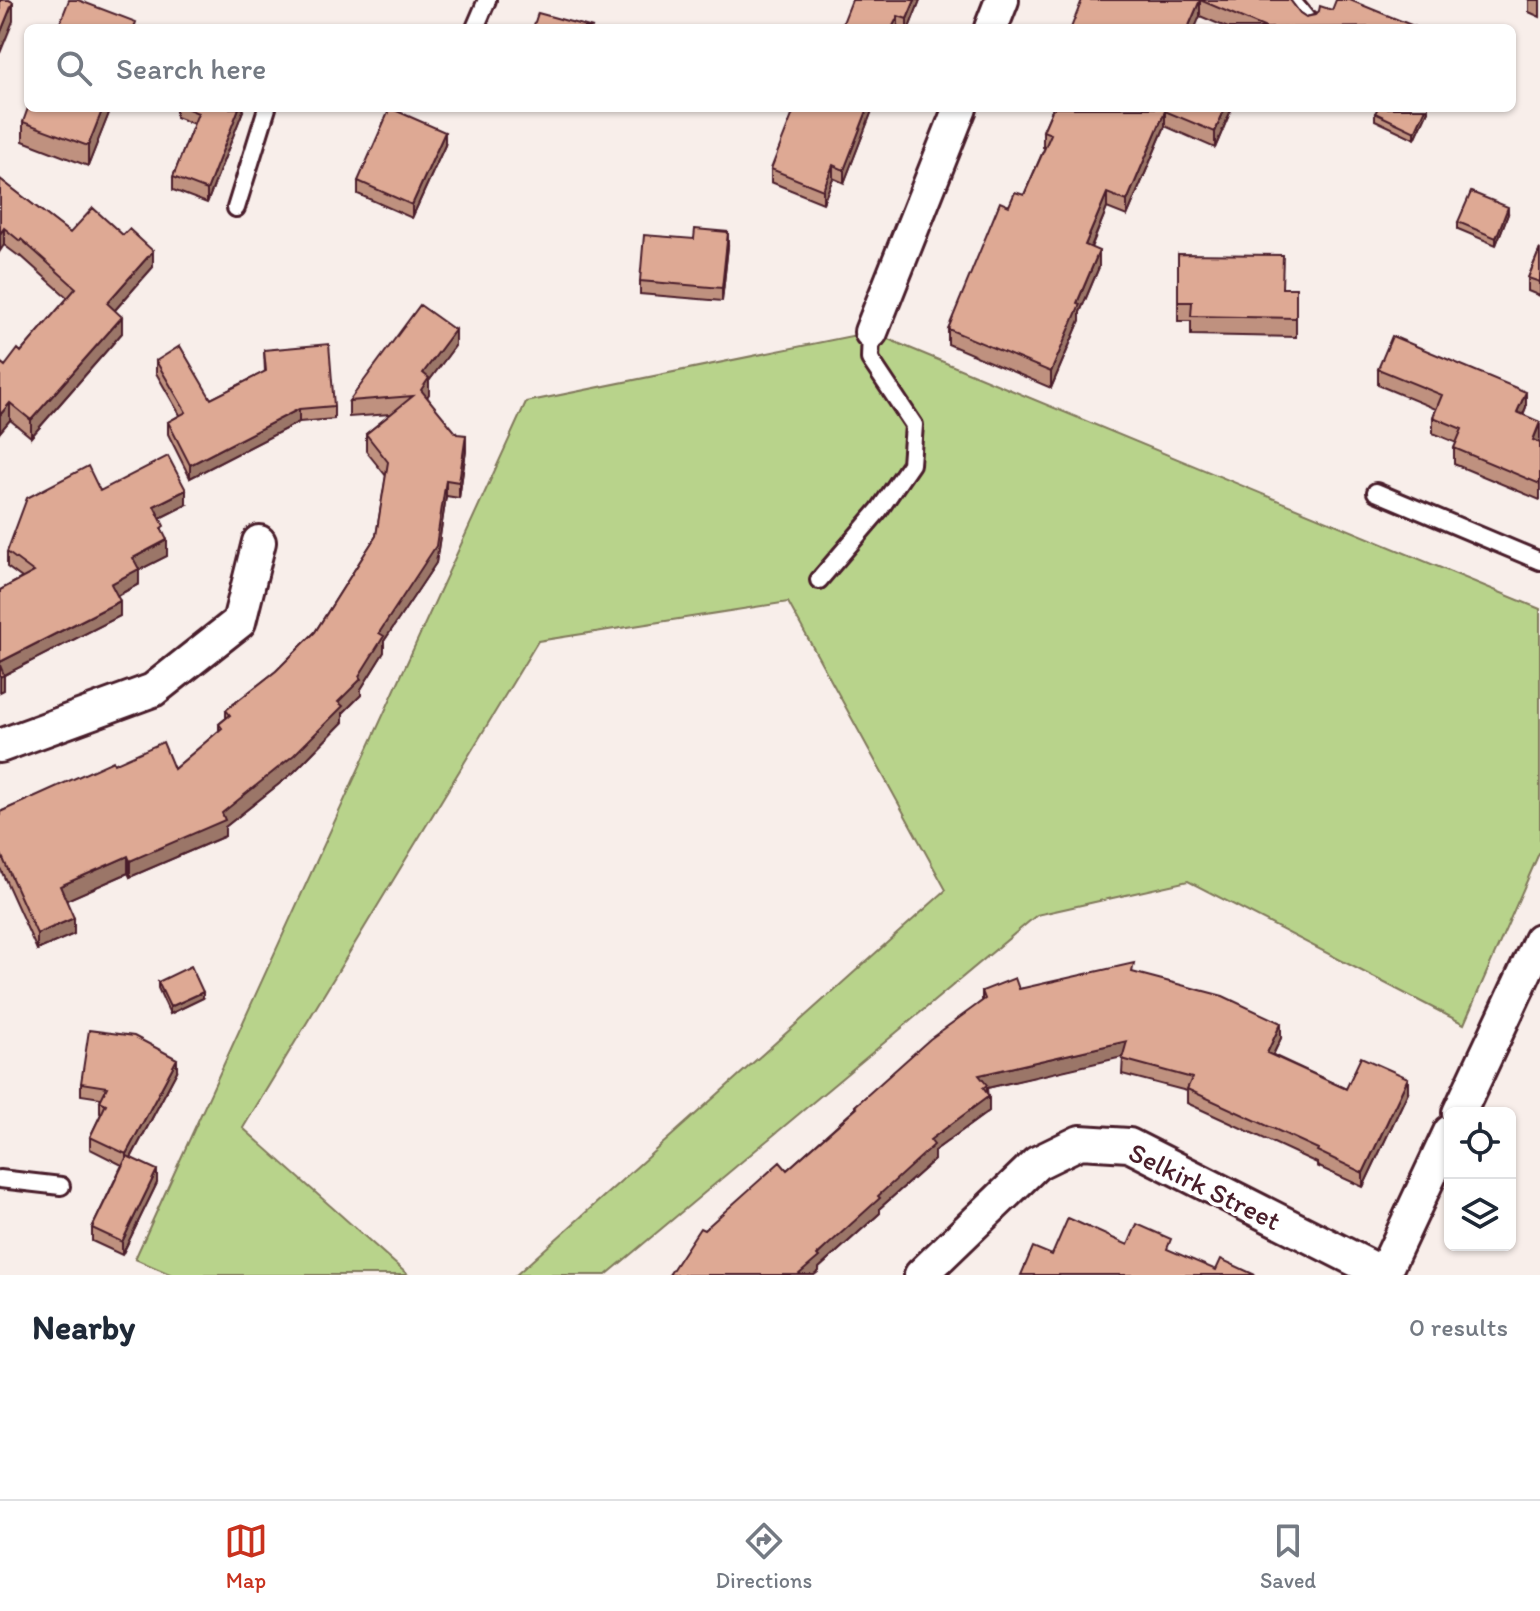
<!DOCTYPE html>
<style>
:root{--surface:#fff;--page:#f6f6f7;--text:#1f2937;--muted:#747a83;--line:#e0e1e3;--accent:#c8321e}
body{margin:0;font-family:Itim,sans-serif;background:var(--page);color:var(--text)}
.controls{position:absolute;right:24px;bottom:24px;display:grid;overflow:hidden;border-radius:12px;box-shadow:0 2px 6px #0004}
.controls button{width:72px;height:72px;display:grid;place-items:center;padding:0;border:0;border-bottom:2px solid var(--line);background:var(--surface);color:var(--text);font:40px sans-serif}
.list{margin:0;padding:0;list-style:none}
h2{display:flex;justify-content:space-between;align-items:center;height:104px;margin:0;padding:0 32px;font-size:34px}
h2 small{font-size:26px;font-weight:400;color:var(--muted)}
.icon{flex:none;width:44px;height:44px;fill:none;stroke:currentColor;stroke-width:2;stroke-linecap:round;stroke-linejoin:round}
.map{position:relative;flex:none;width:1540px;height:1275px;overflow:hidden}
.search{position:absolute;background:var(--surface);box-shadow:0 2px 6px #0004;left:24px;right:24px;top:24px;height:88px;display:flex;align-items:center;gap:20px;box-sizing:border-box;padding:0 28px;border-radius:12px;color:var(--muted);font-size:30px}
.sheet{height:224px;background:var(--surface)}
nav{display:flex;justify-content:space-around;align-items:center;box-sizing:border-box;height:112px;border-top:2px solid var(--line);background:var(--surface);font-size:22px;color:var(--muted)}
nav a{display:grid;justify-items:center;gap:4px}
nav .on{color:var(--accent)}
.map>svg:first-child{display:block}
.green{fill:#b8d38b;stroke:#81795b;stroke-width:2}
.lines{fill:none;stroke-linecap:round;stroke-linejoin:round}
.service-casing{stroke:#4a1f2b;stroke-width:22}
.minor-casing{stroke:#4a1f2b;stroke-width:38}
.service{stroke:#fff;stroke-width:16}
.minor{stroke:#fff;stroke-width:32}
.wall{fill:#bf917f;stroke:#4a1f2b;stroke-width:2}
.shaded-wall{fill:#9b7668;stroke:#4a1f2b;stroke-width:2}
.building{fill:#dea994;stroke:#4a1f2b;stroke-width:2}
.labels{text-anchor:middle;stroke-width:8;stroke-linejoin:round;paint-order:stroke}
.street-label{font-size:28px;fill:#4a1f2b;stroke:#fff}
</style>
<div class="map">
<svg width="1540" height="1275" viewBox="0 0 1540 1275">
<rect width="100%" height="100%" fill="#f8eeea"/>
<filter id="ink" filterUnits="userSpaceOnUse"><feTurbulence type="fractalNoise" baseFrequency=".0125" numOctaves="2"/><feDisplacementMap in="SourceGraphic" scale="16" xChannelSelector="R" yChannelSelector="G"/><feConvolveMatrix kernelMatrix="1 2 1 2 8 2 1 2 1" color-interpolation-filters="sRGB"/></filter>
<g filter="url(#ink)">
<!-- green -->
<path class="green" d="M871,332l669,277v242l-76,173 -276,-143 -151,34 -431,360h-90l430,-385 -158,-288 -250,39 -295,487 165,147h-236l-37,-16 391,-857z"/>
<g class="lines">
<!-- service casing -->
<g class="service-casing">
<path id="service" d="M1291,0l18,22
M475,28l12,-28
M236,208l31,-100
M1376,492l164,69
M819,580l60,-70 32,-46 3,-39 -44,-66 1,-27
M0,1179l61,7"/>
</g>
<!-- minor casing -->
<g class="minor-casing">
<path id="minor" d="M991,28l11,-28
M871,332l89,-224
M0,746l153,-56 86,-68 20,-80
M1459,1113l81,-173
M921,1275l116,-112 43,-21 49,3 255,129
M1383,1275l67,-143"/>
</g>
<!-- service -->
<use href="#service" class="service"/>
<!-- minor -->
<use href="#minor" class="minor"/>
</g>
<!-- wall -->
<path class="wall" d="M920,0l-11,28h-68z
M1082,0h208l10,13 6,4 26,-7 84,18h-188l-28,-12z
M1529,0h11v17l-11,-5z
M111,108l-23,58 -65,-25v-19z
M176,108h68l-37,95 -34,-13v-13l21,-53 -18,-7z
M873,108l-29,75 -11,-5 -10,25 -52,-21v-13z
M1053,108h178v2l-16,38 -50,-22 -38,90 -20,-8 -16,40 8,19 -19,45v8l-29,68 -103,-44v-15l61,-123 15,-11 21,-48h-2v-16z
M1428,108v3l-13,28 -40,-19v-7z
M445,145l-33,73 -54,-24v-13z
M0,179l70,54 83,34 -38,43 7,23 -91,104 -21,-17 -10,12v-70l5,4 16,-14 47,-54 -47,-42 -1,1 -16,-12z
M1508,214l-12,31 -38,-16v-7z
M728,246l-6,55 -82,-7v-13z
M1540,249v47l-12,-5v-13z
M1178,254l104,34h14v49l-105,-2v-14h-13z
M455,346l-26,35v13l-2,3 39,54 -7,47 -13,-2 -10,67 -52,78v11l-23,37v6l-18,18v9l-49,50 -69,55v9l-95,41 -2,-4 -62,27 8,34 -37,16 -37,-82v-56l114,-48 60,5 45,-38v-7l7,-6v-8l50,-39 39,-39 61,-96 10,-60 -20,-25v-17l25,-20 -42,3v-16z
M264,350l70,56v13l-35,3 -109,56 -22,-44v-12l12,-7 -24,-42v-12l55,38 54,-27z
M1378,369l148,38 -3,8 17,28v57l-86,-36v-16l3,-5 -24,-10v-16l3,-8 -58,-24z
M100,491l86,14 -26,13 7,38 -28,14v14l-22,12 3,20 -116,59v15l-4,2v-102l22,-12 -15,-11v-15z
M1134,973l147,65 -8,17 73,34 62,3 -45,95 -46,-21v-3l-130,-60v-12l-65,-17 1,-18 -136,32 2,23 -55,40v9l-54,48v5l-61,55v3l-5,4h-145l35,-45 83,-60 68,-61v-3l127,-105v-10l37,-2z
M158,982l45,16 -33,16 -12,-26z
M177,1071l-46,87 26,25 -35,72 -30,-14v-13l30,-63 -32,-16v-12l11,-23 -1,-1v-12l1,-3 -20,-3v-12z"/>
<!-- shaded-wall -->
<path class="shaded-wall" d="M915,0h5l-11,28h-2v-9z
M1200,0v16l-5,12h-7z
M13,2v19l-13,32v-19z
M898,16v12h-6z
M103,108h8l-23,58v-20z
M239,108h5l-37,95v-13z
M868,108h5l-29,75v-13z
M1225,108h6v2l-16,38v-16z
M1426,108h2v3l-13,28v-7z
M1165,111v15l-38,90v-15z
M445,132v13l-33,73v-13z
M833,165v13l-10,25v-13z
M1107,193v15l-22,53v-16z
M1508,207v7l-12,31v-7z
M4,228v17l-4,6v-17z
M728,232v14l-6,55v-13z
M153,251v16l-46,52v-16z
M1099,251v16l-19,45v8l-29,68v-16l26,-69z
M122,317v16l-91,104v-17z
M455,330v16l-26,35v13l-8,12v-16l2,-17z
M1526,392v15l-9,21v-16z
M10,403v17l-10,12v-17z
M299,409v13l-109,56v-13z
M1540,424v16l-7,16v-16z
M466,435v16l-7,47v-16z
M446,480v16l-10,67 -52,78v11l-23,37v6l-18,18v9l-49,50 -69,55v9l-95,41v-16l92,-48 116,-111 21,-26z
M186,490v15l-32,16v-15z
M167,540v16l-28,14v14l-28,15v-15l22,-26z
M120,601v15l-116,59v15l-4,2v-30z
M128,856v17l-68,30v-17z
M74,918v16l-37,16v-16z
M203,992v6l-33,16v-7z
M1281,1023v15l-14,29v-14z
M1127,1041v15l-140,32v10l2,-2v15l-55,40v9l-54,48v5l-61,55v3l-5,4h-16l132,-135 49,-65z
M177,1059v12l-51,96v-13z
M1408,1078v14l-45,95v-14z
M157,1170v13l-35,72v-13z"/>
<!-- building -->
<path class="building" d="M0,0h9l4,2 -13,32z
M69,0h9l58,22 -2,6h-76z
M852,0h63l-8,19 -9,-3 -6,12h-51z
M1082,0h208l10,13 6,4 9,-2 4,-4 1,-5 12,4 4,-10h14l66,27 -150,1 -66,-28 -12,28h-117z
M538,13l55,15h-60z
M28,108h75l-15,38 -65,-24z
M186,108h53l-32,82 -34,-13 25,-64z
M390,108l55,24 -33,73 -54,-24z
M795,108h73l-24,62 -11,-5 -10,25 -52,-21z
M1053,108h172l-10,24 -50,-21 -38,90 -20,-8 -22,52 14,6 -22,52 3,1 -29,68 -103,-43 52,-127 9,4 6,-14 9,3 27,-61 -8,-3z
M1378,108h48l-11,24 -40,-19z
M0,179l70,54 23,-25 30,27 6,-6 24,22 -46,52 15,14 -91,103 -21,-17 -10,12v-53l5,4 13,-17 3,3 55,-64 -55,-49 -1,2 -16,-13 -4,6z
M1471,192l37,15 -12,31 -38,-16z
M695,229l33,3 -6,56 -82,-7 4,-46 50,4z
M1540,249v33l-12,-4z
M1178,254l105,1 -1,33h14v30l-105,-2 1,-14h-14z
M420,305l35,25 -32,43 6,5 -8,12 36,44 9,1 -7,47 -13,-2 -10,66 -57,87 5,3 -25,40 2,3 -23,23 5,4 -49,49 -72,58 3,7 -95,41 -2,-5 -68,30 14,32 -37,16 -37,-82v-40l113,-51 1,3 49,-22 11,27 48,-41 -3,-4 11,-9 -4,-5 50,-39 39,-39 61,-96 12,-74 -22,-28 47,-38 -64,5z
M1392,336l134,56 -9,20 23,10 -7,18 7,3v41l-86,-36 8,-19 -29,-12 9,-22 -64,-26z
M329,344l5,62 -35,3 -109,56 -22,-43 18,-10 -30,-51 24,-15 31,53 55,-28 -2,-21z
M168,456l18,34 -32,16 10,20 -3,2 6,12 -34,18 6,11 -28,15 9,17 -120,61v-72l34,-18 -27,-20 20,-54 61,-32 12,25z
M0,665l4,10 -4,2z
M1134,963l-2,9 91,24 58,27 -14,30 79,36 15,-32 47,21 -45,95 -46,-22 1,-2 -131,-60 5,-11 -70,-19 5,-18 -148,34 8,10 -4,3 6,8 -59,44 4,5 -56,51 2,2 -63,57 2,2 -21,18h-129l31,-47 4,2 76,-68 7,8 70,-62 -2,-2 75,-67 55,-40 -3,-8 33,-13 4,11z
M191,966l12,26 -33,15 -12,-25z
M89,1030l45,6 43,23 -51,95 -36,-17 16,-33 -6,-3 7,-14 -26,-4z
M127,1156l30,14 -35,72 -30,-14z
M1068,1218l60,27 9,-21 34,15 -4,10 49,21 5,-11 34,16h-234l12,-28 19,8z"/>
</g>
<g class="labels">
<!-- street labels -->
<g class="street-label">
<text transform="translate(1205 1186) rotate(26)" y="10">Selkirk Street</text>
</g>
</g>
</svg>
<div class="controls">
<button><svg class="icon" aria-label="locate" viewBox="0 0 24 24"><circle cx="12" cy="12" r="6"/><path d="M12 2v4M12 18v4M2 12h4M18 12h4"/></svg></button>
<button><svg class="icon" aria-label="layers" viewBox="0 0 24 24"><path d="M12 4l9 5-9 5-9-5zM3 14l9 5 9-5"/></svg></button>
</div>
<div class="search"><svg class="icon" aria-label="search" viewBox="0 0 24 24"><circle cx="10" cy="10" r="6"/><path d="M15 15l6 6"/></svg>Search here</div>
</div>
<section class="sheet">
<h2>Nearby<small>0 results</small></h2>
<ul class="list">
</ul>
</section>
<nav>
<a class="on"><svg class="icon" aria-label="map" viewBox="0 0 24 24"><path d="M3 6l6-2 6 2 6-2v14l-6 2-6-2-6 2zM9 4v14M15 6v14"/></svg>Map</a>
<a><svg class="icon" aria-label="directions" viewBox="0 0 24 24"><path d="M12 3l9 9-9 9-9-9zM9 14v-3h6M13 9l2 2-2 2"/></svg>Directions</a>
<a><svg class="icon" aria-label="saved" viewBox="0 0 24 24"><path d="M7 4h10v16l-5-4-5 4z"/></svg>Saved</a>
</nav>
